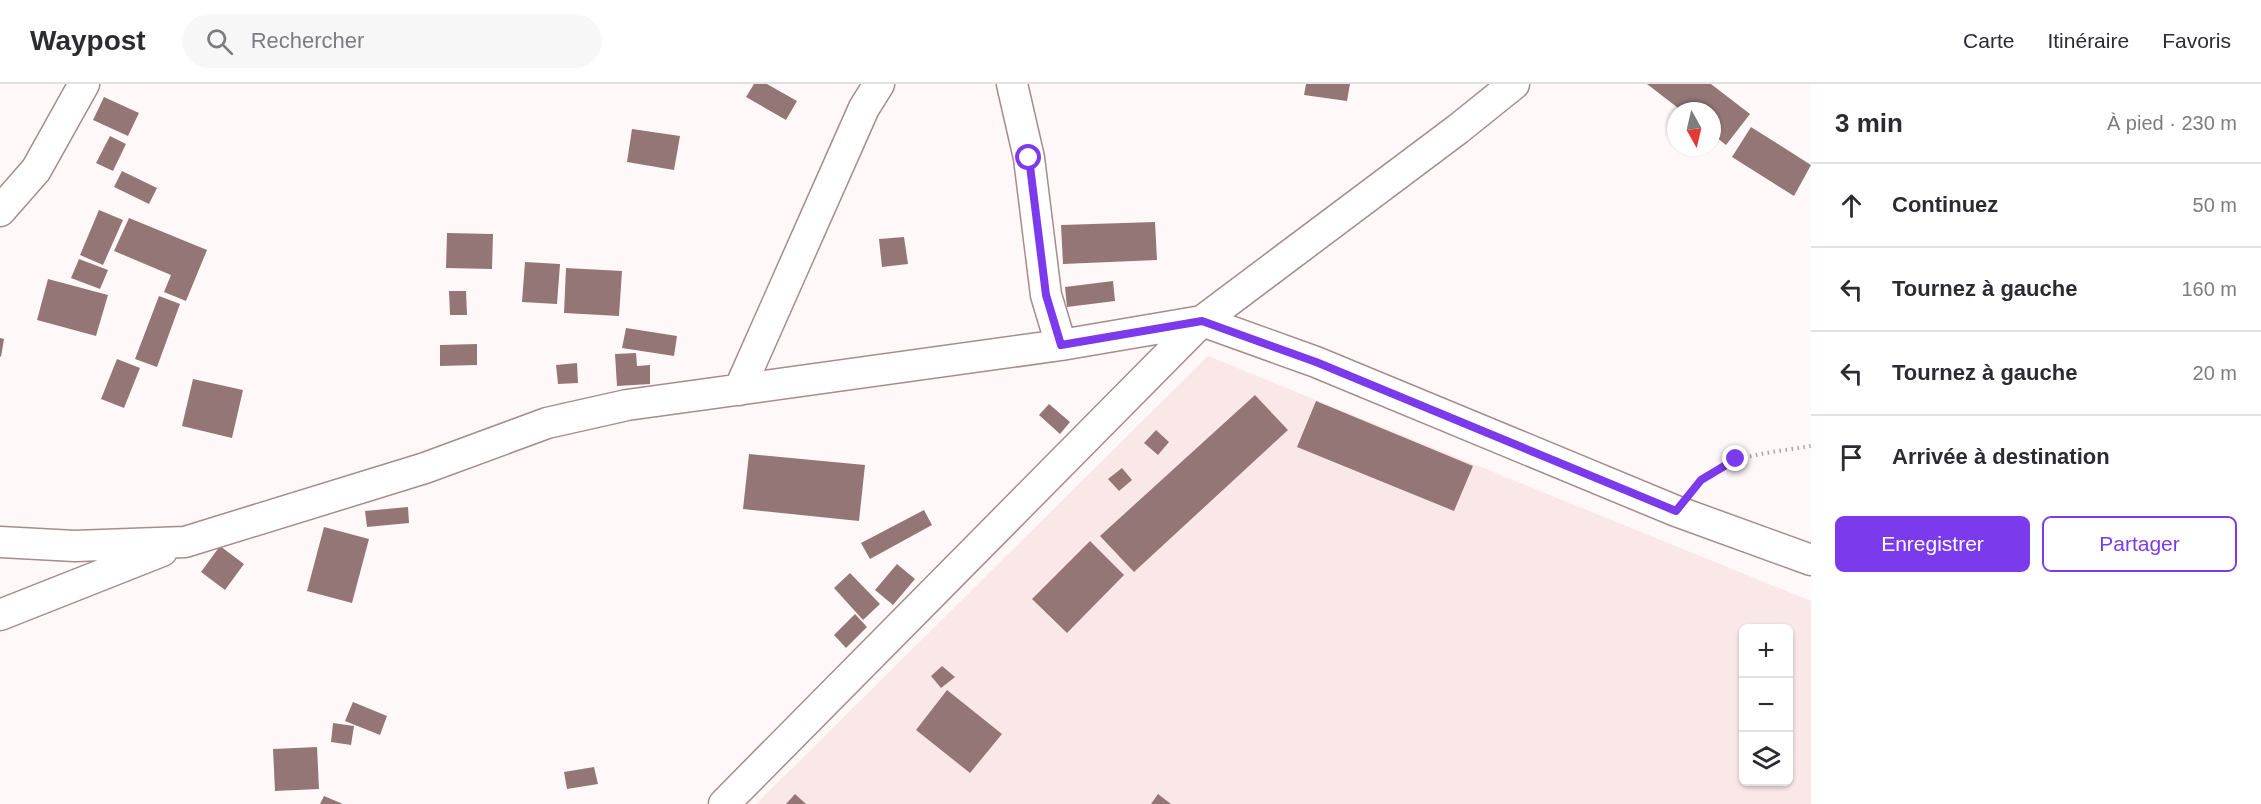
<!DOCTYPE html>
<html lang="fr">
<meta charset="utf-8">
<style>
:root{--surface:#fff;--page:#f7f7f7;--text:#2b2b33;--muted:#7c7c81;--line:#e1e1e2;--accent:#7c3aed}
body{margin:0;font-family:Arial,sans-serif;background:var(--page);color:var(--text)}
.controls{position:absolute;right:18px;bottom:18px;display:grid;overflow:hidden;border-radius:9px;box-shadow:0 2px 4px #0004}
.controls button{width:54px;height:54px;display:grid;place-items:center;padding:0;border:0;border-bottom:2px solid var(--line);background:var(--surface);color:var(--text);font:30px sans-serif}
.compass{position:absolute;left:1667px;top:18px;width:54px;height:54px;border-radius:50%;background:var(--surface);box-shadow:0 2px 4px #0004;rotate:172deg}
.stop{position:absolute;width:18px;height:18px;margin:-14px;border:4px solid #7c3aed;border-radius:50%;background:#fff}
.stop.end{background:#7c3aed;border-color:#fff;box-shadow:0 2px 6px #0008}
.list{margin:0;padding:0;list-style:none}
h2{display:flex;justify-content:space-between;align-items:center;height:78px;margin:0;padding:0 24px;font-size:26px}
h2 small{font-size:20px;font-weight:400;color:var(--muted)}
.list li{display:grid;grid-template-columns:39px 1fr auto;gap:18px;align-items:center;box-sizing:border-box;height:84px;padding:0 24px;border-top:2px solid var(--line)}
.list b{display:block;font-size:22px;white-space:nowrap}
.list em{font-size:20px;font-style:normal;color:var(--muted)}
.actions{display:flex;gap:12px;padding:18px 24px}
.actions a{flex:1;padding:14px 0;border:2px solid var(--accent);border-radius:9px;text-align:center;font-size:21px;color:var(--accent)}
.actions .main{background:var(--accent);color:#fff}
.icon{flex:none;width:33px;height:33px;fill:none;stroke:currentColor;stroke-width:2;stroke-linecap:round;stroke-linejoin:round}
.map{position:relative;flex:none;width:1811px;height:720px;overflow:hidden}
header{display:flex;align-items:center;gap:36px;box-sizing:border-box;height:84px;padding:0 30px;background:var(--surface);border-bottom:2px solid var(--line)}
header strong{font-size:28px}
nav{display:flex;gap:33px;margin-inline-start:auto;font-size:21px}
.search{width:420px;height:54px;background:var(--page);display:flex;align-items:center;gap:15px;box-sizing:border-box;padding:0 21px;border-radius:33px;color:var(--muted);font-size:22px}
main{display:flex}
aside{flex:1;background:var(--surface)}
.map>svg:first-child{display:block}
.built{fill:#fae8e9;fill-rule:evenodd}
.building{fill:#957677}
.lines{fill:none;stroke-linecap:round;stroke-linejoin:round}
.street-casing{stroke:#aa8a8b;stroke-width:33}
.path{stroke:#aea5a5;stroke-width:4;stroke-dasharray:1.5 4.5;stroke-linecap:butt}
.street{stroke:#fff;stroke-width:30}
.route{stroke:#7c3aed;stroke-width:8}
</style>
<header>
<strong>Waypost</strong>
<div class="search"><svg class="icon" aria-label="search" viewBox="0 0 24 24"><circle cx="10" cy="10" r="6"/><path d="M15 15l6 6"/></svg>Rechercher</div>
<nav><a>Carte</a><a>Itinéraire</a><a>Favoris</a></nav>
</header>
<main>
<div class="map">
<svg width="1811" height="720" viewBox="0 0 1811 720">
<rect width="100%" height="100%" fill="#fff8f8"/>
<!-- built -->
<path class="built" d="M1208,272l603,245v203h-1055zM1744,544h44v154h-44z"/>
<!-- building -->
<path class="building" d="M754,0h13l30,17 -11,19 -40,-23z
M1306,0h44l-3,17 -43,-6z
M1647,0h64l39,30 -24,31 -14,-11v-23h-30z
M104,13l35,16 -11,23 -35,-16z
M1751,43l60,38 -17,31 -62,-39z
M632,45l48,7 -6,34 -47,-8z
M110,52l16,8 -13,27 -17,-8z
M122,87l35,17 -8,16 -35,-17z
M99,126l24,10 -20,45 -23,-10z
M129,134l78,32 -21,51 -22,-9 7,-17 -57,-24z
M1155,138l2,38 -94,4 -2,-39z
M447,149l46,1 -1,35 -46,-1z
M904,153l4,27 -26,3 -3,-28z
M79,175l29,11 -8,19 -29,-11z
M525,178l35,2 -3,40 -35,-2z
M566,184l56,3 -3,45 -55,-3z
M48,195l60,16 -12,41 -59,-16z
M1113,197l2,20 -48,6 -2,-20z
M449,207h17l1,24h-17z
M159,212l21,8 -23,63 -22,-8z
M626,244l51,8 -3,20 -52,-8z
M0,254l4,1 -3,18 -1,-1z
M477,260v21l-37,1v-21z
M636,269l1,13 13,-1v19l-33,2 -2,-32z
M117,275l23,9 -16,40 -23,-9z
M577,279l1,20 -20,1 -2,-19z
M193,295l50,11 -11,48 -50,-12z
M1255,311l33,35 -154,142 -34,-36z
M1316,317l157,65 -19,45 -157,-64z
M1049,320l21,18 -10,12 -21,-19z
M1156,346l13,12 -11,13 -14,-12z
M749,370l116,11 -6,56 -116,-12z
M1122,384l10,12 -13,11 -11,-12z
M408,423l1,16 -42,4 -2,-16z
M924,426l8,15 -62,34 -9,-16z
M324,443l45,12 -17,64 -45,-12z
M1090,457l34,34 -57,58 -35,-34z
M220,462l24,18 -19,26 -24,-18z
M897,480l18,15 -22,26 -18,-15z
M850,489l30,31 -17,16 -29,-32z
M855,530l12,13 -21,21 -12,-13z
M942,582l13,11 -14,11 -10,-12z
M947,606l55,44 -32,39 -54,-43z
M353,618l34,14 -7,19 -35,-14z
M333,639l21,3 -3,19 -20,-3z
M317,663l2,42 -44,2 -2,-42z
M594,683l4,17 -31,5 -3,-17z
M795,710l11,10h-20z
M1158,710l13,10h-20z
M324,712l19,8h-23z"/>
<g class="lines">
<!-- street casing -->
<g class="street-casing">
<path id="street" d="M1012,0l17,74 17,137 15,50
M0,127l36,-41 48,-86
M739,306l125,-282 15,-24
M0,458l75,4 110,-4 240,-74 122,-45 80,-18 434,-60 141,-24 114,41 360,149 135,49
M0,531l162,-64
M724,720l478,-483 256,-192 56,-45"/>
</g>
<!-- path -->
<path class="path" d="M1694,405c27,-35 77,-36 117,-43"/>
<!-- street -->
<use href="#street" class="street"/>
</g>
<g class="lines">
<!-- route -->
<path class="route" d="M1029,74l17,137 15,50 141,-24 114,41 360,149 25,-31 35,-21"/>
</g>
</svg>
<div class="controls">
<button>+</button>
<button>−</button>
<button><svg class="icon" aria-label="layers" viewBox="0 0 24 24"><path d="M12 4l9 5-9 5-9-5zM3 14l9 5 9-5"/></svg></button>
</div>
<svg class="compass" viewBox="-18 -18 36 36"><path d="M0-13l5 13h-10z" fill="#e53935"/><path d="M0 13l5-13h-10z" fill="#7c7c81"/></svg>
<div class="stop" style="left:1029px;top:74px"></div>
<div class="stop end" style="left:1736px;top:375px"></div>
</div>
<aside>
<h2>3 min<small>À pied · 230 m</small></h2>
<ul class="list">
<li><svg class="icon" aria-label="ahead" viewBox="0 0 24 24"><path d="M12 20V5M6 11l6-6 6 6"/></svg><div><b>Continuez</b></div><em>50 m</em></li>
<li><svg class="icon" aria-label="left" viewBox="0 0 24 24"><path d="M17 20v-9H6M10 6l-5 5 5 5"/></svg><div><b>Tournez à gauche</b></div><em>160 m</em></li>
<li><svg class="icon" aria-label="left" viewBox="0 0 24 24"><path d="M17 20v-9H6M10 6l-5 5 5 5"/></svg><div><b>Tournez à gauche</b></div><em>20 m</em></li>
<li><svg class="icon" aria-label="arrive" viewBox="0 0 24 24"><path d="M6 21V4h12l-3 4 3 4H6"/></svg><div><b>Arrivée à destination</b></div></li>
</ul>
<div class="actions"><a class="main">Enregistrer</a><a>Partager</a></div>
</aside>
</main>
